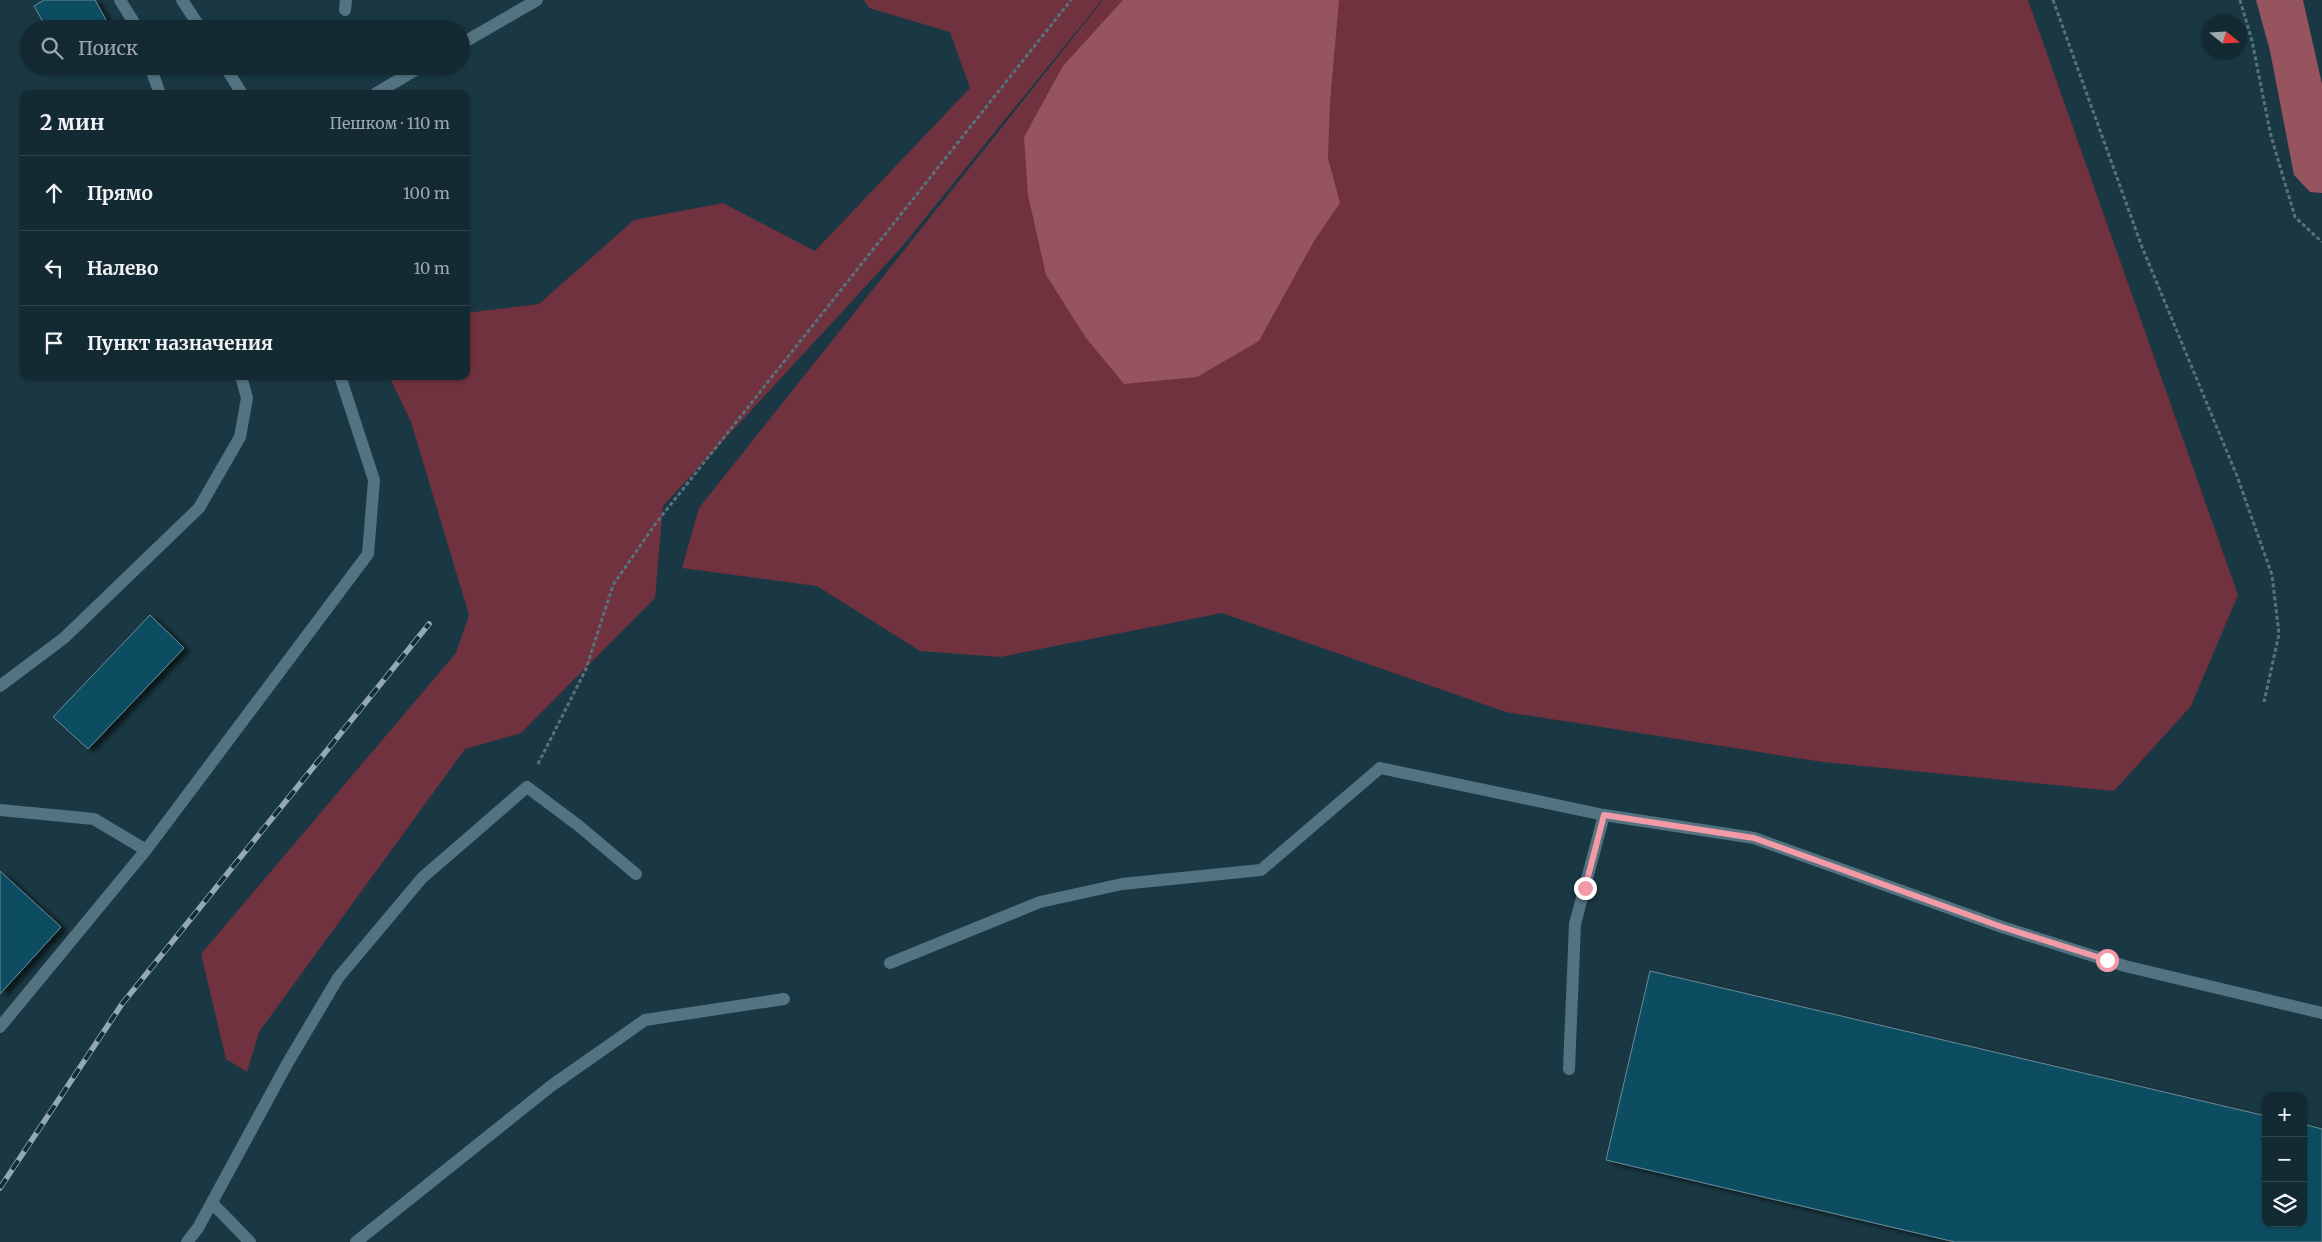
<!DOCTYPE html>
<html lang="ru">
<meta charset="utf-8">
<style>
:root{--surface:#142a32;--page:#21363e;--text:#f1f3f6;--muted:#9da7ac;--line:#33464d}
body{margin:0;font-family:Merriweather,serif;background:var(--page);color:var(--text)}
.controls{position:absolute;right:15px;bottom:15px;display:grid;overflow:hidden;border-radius:10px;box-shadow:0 1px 4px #0004}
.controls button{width:45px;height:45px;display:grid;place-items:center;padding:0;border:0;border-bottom:1px solid var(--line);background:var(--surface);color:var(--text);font:25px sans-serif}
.compass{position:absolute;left:2202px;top:15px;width:45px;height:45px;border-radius:50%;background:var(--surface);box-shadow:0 1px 4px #0004;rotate:108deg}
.stop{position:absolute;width:15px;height:15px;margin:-11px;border:4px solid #f39aa7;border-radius:50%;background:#fff}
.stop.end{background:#f39aa7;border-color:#fff;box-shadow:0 1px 5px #0008}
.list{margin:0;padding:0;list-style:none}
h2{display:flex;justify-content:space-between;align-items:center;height:65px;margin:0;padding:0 20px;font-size:21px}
h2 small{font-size:16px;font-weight:400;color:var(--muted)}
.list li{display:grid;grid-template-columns:32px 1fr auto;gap:15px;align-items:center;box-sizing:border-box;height:75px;padding:0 20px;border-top:1px solid var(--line)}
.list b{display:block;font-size:19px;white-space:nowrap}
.list em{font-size:16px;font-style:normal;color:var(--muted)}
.icon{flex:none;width:28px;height:28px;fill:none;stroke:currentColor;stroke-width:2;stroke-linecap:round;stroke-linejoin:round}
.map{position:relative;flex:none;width:2322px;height:1242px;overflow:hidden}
.search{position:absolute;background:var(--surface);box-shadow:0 1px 4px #0004;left:20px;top:20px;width:450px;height:55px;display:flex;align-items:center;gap:12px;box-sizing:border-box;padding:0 18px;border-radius:28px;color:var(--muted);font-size:19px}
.panel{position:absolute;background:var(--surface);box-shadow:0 1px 4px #0004;left:20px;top:90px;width:450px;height:290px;border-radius:10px}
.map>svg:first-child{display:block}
.green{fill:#6f323e}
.water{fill:#96545f}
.building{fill:#0b4d62;stroke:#6a8a97;filter:url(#shadow)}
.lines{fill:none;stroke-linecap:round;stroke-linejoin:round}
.path{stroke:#58727b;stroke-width:3;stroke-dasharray:4 2.5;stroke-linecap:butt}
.lane{stroke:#547380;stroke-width:12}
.rail-casing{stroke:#94a9b1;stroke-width:5.5}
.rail{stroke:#102d38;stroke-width:4;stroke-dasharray:11;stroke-linecap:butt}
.route{stroke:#f39aa7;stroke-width:6}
</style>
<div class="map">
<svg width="2322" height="1242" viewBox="0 0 2322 1242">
<defs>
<filter id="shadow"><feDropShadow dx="5.5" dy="3" stdDeviation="2.5" flood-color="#0009"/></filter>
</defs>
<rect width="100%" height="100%" fill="#1a3843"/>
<!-- green -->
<path class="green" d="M864,0h238l-202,249 -237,257 -8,92 -134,135 -56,16 -206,283 -12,40 -21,-13 -25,-105 255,-301 13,-38 -58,-193 -22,-46h77v-63l73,-9 95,-84 89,-17 92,48 155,-163 -20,-56 -81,-24z
M1103,0h925l210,595 -47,111 -77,85 -291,-29 -317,-50 -284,-99 -222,44 -80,-6 -103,-65 -135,-18 17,-60z"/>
<!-- water -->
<path class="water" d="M1123,0h216l-9,102 -2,56 12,45 -26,38 -55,100 -62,36 -73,7 -38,-46 -40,-63 -18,-80 -4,-58 39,-71z
M2256,0h47l19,84v109l-12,-1 -16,-17 -24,-124z"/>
<!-- building -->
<path class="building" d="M44,0h51l15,27 -39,2 -5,-9 -19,9 -13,-23z
M150,615l34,33 -96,101 -35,-32z
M0,871l61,56 -61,67z
M1650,971l616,145v107h37v-99l19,5v113h-367l-349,-82z"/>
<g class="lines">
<!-- path -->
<path class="path" d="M2053,0l89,247 95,229 35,99 7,59 -15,68
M2240,0l12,41 19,95 24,81 27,25
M538,764l48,-95 27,-84 43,-62 415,-523"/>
<!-- lane -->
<path class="lane" d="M120,0l18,29
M182,0l19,29
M345,10l1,-10
M461,44l76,-44
M150,66l10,28
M225,66l17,28
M375,94l47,-28
M0,686l64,-48 135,-130 41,-71 7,-39 -6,-22
M0,810l94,9 52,31
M890,963l150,-61 82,-18 139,-14 119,-102 224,47 150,23 248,89 123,39 197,47
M0,1027l146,-177 222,-296 6,-74 -34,-104
M1569,1069l6,-145 29,-109
M212,1203l38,39
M187,1242l11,-14 89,-164 51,-86 84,-100 105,-91 52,39 57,48
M356,1242l195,-156 94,-66 139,-21"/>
<!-- rail casing -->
<g class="rail-casing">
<path id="rail" d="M0,1188l122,-184 307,-380"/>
</g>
<!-- rail -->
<use href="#rail" class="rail"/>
</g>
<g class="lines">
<!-- route -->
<path class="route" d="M1585,888l19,-73 150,23 248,89 105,33"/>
</g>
</svg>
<div class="controls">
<button>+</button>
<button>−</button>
<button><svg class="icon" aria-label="layers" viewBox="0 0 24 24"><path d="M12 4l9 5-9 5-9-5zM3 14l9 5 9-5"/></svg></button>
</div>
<svg class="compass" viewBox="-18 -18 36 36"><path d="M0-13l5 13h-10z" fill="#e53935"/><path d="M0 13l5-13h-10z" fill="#9da7ac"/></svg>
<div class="stop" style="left:2107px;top:960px"></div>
<div class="stop end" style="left:1585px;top:888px"></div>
<div class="search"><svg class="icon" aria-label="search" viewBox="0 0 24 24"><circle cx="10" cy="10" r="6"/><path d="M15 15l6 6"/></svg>Поиск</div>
<section class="panel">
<h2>2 мин<small>Пешком · 110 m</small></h2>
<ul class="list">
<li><svg class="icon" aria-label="ahead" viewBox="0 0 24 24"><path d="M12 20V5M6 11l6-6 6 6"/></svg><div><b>Прямо</b></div><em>100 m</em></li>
<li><svg class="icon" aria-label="left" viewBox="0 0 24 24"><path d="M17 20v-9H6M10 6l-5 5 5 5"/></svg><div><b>Налево</b></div><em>10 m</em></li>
<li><svg class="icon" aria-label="arrive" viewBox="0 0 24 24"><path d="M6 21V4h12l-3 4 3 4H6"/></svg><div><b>Пункт назначения</b></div></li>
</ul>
</section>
</div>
